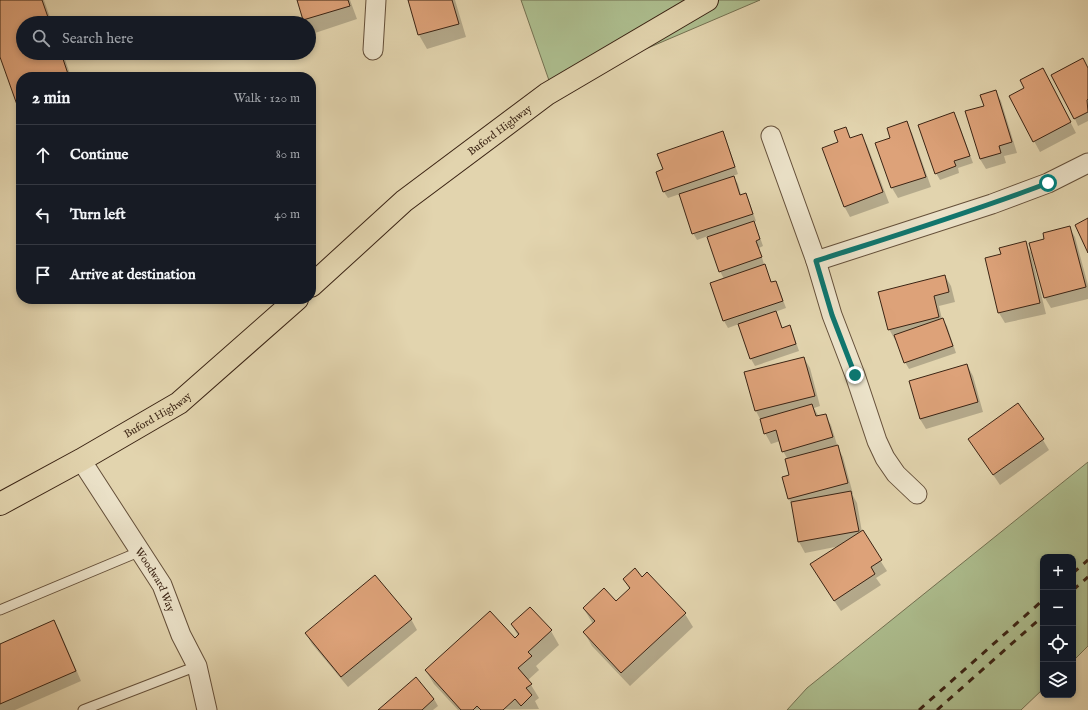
<!DOCTYPE html>
<meta charset="utf-8">
<style>
:root{--surface:#171b24;--page:#242831;--text:#f1f3f6;--muted:#9ea1a6;--line:#363941}
body{margin:0;font-family:"IM FELL English",serif;background:var(--page);color:var(--text)}
.controls{position:absolute;right:12px;bottom:12px;display:grid;overflow:hidden;border-radius:8px;box-shadow:0 2px 6px #0003}
.controls button{width:36px;height:36px;display:grid;place-items:center;padding:0;border:0;border-bottom:1px solid var(--line);background:var(--surface);color:var(--text);font:20px sans-serif}
.stop{position:absolute;width:12px;height:12px;margin:-9px;border:3px solid #0f766e;border-radius:50%;background:#fff}
.stop.end{background:#0f766e;border-color:#fff;box-shadow:0 1px 4px #0008}
.list{margin:0;padding:0;list-style:none}
h2{display:flex;justify-content:space-between;align-items:center;height:52px;margin:0;padding:0 16px;font-size:17px}
h2 small{font-size:13px;font-weight:400;color:var(--muted)}
.list li{display:grid;grid-template-columns:26px 1fr auto;gap:12px;align-items:center;box-sizing:border-box;height:60px;padding:0 16px;border-top:1px solid var(--line)}
.list b{display:block;font-size:15px;white-space:nowrap}
.list em{font-size:13px;font-style:normal;color:var(--muted)}
.icon{flex:none;width:22px;height:22px;fill:none;stroke:currentColor;stroke-width:2;stroke-linecap:round;stroke-linejoin:round}
.map{position:relative;flex:none;width:1088px;height:710px;overflow:hidden}
.search{position:absolute;background:var(--surface);box-shadow:0 2px 6px #0003;left:16px;top:16px;width:300px;height:44px;display:flex;align-items:center;gap:10px;box-sizing:border-box;padding:0 14px;border-radius:22px;color:var(--muted);font-size:15px}
.panel{position:absolute;background:var(--surface);box-shadow:0 2px 6px #0003;left:16px;top:72px;width:300px;height:232px;border-radius:16px}
.map>svg:first-child{display:block}
.green{fill:#adbe8f;stroke:#747152}
.shadow{fill:#0003}
.building{fill:#dda279;stroke:#3b2414}
.lines{fill:none;stroke-linecap:round;stroke-linejoin:round}
.service-casing{stroke:#65503a;stroke-width:11}
.minor-casing{stroke:#65503a;stroke-width:21}
.primary-casing{stroke:#3b2414;stroke-width:24}
.service{stroke:#ece3ca;stroke-width:9}
.minor{stroke:#ece3ca;stroke-width:19}
.primary{stroke:#e2d4ae;stroke-width:22}
.rail{stroke:#3b2414;stroke-width:3;stroke-dasharray:7 7;stroke-linecap:butt}
.route{stroke:#0f766e;stroke-width:5}
.labels{text-anchor:middle;stroke-width:3.5;stroke-linejoin:round;paint-order:stroke}
.street-label{font-size:11px;fill:#3b2414;stroke:#ece3ca}
</style>
<div class="map">
<svg width="1088" height="710" viewBox="0 0 1088 710">
<rect width="100%" height="100%" fill="#e2d4ae"/>
<filter id="stains"><feTurbulence type="fractalNoise" baseFrequency=".005" numOctaves="4"/><feColorMatrix values="0 0 0 0 .2 0 0 0 0 .09 0 0 0 0 .02 0 0 0 .5 -.17"/></filter>
<radialGradient id="worn" r=".72"><stop offset=".6" stop-color="#630" stop-opacity="0"/><stop offset="1" stop-color="#630" stop-opacity=".3"/></radialGradient>
<!-- green -->
<path class="green" d="M521,0h239l-208,89z
M1088,462v184l-15,15v-104h-30v132l-22,21h-234l20,-22z"/>
<!-- shadow -->
<path class="shadow" d="M0,0h44l8,23h-29v30h40l8,24h-50v36l-21,-59z
M298,0h52l7,19 -45,15 -3,-6v-5h-3l-2,-3z
M409,0h46l11,37 -39,12 -8,-14z
M1088,69v52l-10,5 -3,-7z
M1049,80l27,53 -36,19 -6,-11 -8,-53z
M995,91l6,10 16,52 -13,3 2,7 -20,6 -6,-10 5,-53z
M954,114l4,7 15,42 -15,5 1,5 -19,7 -4,-7z
M906,122l6,11 19,54 -33,11 -6,-10 -16,-45 15,-5z
M845,128l6,11 10,-4 6,10 22,58 -39,14 -6,-11 -5,-63z
M722,132l4,7 12,35 -5,2 5,8 3,11 4,-1 4,7 7,20 -3,1 4,7 6,17 -4,2 5,16 8,19 3,-1 4,7 7,19 -11,4 8,17 6,-3 4,7 6,18 -44,15 -4,-7 -12,-35 -11,4 -4,-7v-42l-4,-8 -12,-35 -11,4 -4,-7 -13,-39 -12,4 -4,-6v-22z
M1069,227l6,10 13,48v14l-37,9 -6,-10 -14,-54 15,-4z
M1025,243l6,10 15,61 -41,9 -6,-10 3,-58z
M945,276l6,10 4,16 -16,4 3,13 5,7 9,27 -47,16 -4,-7 -9,-23 -1,1 -6,-11z
M804,358l6,10 10,38 -6,2 5,9 6,-2 6,10 7,23 5,9 10,37h-1l5,9 5,29 25,39 -11,7 5,7 -40,26 -24,-36 23,-29 -35,7 -6,-11 -7,-37 -3,-6 -6,-22 7,-2 -2,-15 -5,-9 -3,-10 -9,3 -6,-11 -4,-12 -5,-10z
M967,365l6,11 10,36 -57,17 -6,-10z
M969,439l74,1 6,10 -49,35z
M642,578l43,36 8,13 -63,59 -38,-40 -8,-14 9,-8 -9,-15 32,-7 14,-12 -6,-11z
M530,609l21,22 8,14 -23,21 3,4 -11,10 11,18 -4,3 4,8 -81,1 -24,-26 -8,-13 88,-32 4,-3 -6,-11z
M411,619l6,11 -69,57 -36,-43 -6,-10z
M54,621l6,11 21,49 -66,29h-15v-65z
M434,699l4,7 -5,4h-53z"/>
<!-- building -->
<path class="building" d="M0,0h42l8,23h-27v30h38l8,24h-48v39l-21,-59z
M297,0h51l2,6 -47,14z
M408,0h44l7,24 -41,11z
M1083,58l5,10v31l-1,1 1,12 -14,7 -23,-44z
M1043,68l28,54 -38,20 -24,-46 15,-8 -4,-8z
M996,90l16,52 -13,4 2,7 -21,6 -15,-48 19,-5 -4,-11z
M954,112l16,44 -16,5 2,5 -21,8 -17,-49z
M907,121l19,56 -35,11 -16,-45 15,-5 -3,-10z
M846,127l4,11 12,-4 21,58 -39,15 -22,-59 16,-6 -4,-11z
M723,131l12,36 -72,25 -7,-20 7,-3 -6,-15z
M734,176l6,19 6,-2 7,21 -61,20 -13,-40z
M1088,218v35l-13,-28z
M754,221l6,18 -4,2 6,16 -43,15 -12,-35z
M1070,226l16,61 -42,11 -15,-55 15,-4 -1,-6z
M1026,241l14,62 -42,10 -13,-55 16,-4 -2,-6z
M765,264l6,18 5,-1 7,20 -60,20 -13,-38z
M945,275l4,17 -15,4 5,21 -51,13 -10,-38z
M776,311l6,17 8,-3 6,19 -46,15 -12,-35z
M943,318l10,28 -49,17 -10,-28z
M804,357l11,39 -60,15 -11,-39z
M967,364l11,38 -58,17 -11,-38z
M1018,403l26,36 -51,36 -25,-36z
M812,404l4,12 10,-2 7,23 -51,15 -6,-22 -12,4 -4,-15z
M838,445l10,38 -60,16 -6,-22 7,-2 -4,-16z
M851,491l8,40 -61,11 -7,-40z
M863,530l19,30 -11,7 4,7 -41,27 -24,-37z
M635,568l7,9 5,-5 39,41 -65,60 -38,-41 12,-11 -12,-13 21,-20 12,13 14,-13 -7,-9z
M375,575l37,44 -71,58 -36,-44z
M530,607l22,23 -24,22 4,4 -14,12 14,16 -6,4 6,7 -11,11 -6,-7 -12,11h-22l-4,-4 -4,4h-12l-36,-40 65,-59 25,27 4,-4 -8,-10z
M54,620l22,51 -76,33v-60z
M416,677l18,22 -12,11h-44z"/>
<g class="lines">
<!-- service casing -->
<g class="service-casing">
<path id="service" d="M0,610l141,-59
M83,710l114,-44"/>
</g>
<!-- minor casing -->
<g class="minor-casing">
<g id="minor">
<path d="M373,50l3,-50"/>
<path d="M771,136l45,125 16,54 23,60 22,66 8,17 11,16 21,20"/>
<path d="M816,261l176,-57 56,-21 40,-20"/>
<path id="s1" d="M81,460l81,125 19,50 16,31 10,44"/>
</g>
</g>
<!-- primary casing -->
<g class="primary-casing">
<g id="primary">
<path id="s2" d="M311,286l93,-85 143,-107 160,-94"/>
<path id="s3" d="M0,504l81,-44 98,-57 118,-104"/>
</g>
</g>
<!-- service -->
<use href="#service" class="service"/>
<!-- minor -->
<use href="#minor" class="minor"/>
<!-- primary -->
<use href="#primary" class="primary"/>
<!-- rail -->
<path class="rail" d="M1073,573l15,-13
M1073,590l15,-13
M919,710l124,-110
M937,710l106,-94"/>
</g>
<g class="lines">
<!-- route -->
<path class="route" d="M855,375l-23,-60 -16,-54c78,-25 156,-49 232,-78"/>
</g>
<g class="labels">
<!-- street labels -->
<g class="street-label">
<text dy="4" stroke="none"><textPath href="#s2" startOffset="245">Buford Highway</textPath></text>
<text dy="4" stroke="none"><textPath href="#s3" startOffset="181">Buford Highway</textPath></text>
<text dy="4" stroke="none"><textPath href="#s1" startOffset="141">Woodward Way</textPath></text>
</g>
</g>
<rect width="100%" height="100%" filter="url(#stains)"/>
<rect width="100%" height="100%" fill="url(#worn)"/>
</svg>
<div class="controls">
<button>+</button>
<button>−</button>
<button><svg class="icon" aria-label="locate" viewBox="0 0 24 24"><circle cx="12" cy="12" r="6"/><path d="M12 2v4M12 18v4M2 12h4M18 12h4"/></svg></button>
<button><svg class="icon" aria-label="layers" viewBox="0 0 24 24"><path d="M12 4l9 5-9 5-9-5zM3 14l9 5 9-5"/></svg></button>
</div>
<div class="stop" style="left:1048px;top:183px"></div>
<div class="stop end" style="left:855px;top:375px"></div>
<div class="search"><svg class="icon" aria-label="search" viewBox="0 0 24 24"><circle cx="10" cy="10" r="6"/><path d="M15 15l6 6"/></svg>Search here</div>
<section class="panel">
<h2>2 min<small>Walk · 120 m</small></h2>
<ul class="list">
<li><svg class="icon" aria-label="ahead" viewBox="0 0 24 24"><path d="M12 20V5M6 11l6-6 6 6"/></svg><div><b>Continue</b></div><em>80 m</em></li>
<li><svg class="icon" aria-label="left" viewBox="0 0 24 24"><path d="M17 20v-9H6M10 6l-5 5 5 5"/></svg><div><b>Turn left</b></div><em>40 m</em></li>
<li><svg class="icon" aria-label="arrive" viewBox="0 0 24 24"><path d="M6 21V4h12l-3 4 3 4H6"/></svg><div><b>Arrive at destination</b></div></li>
</ul>
</section>
</div>
